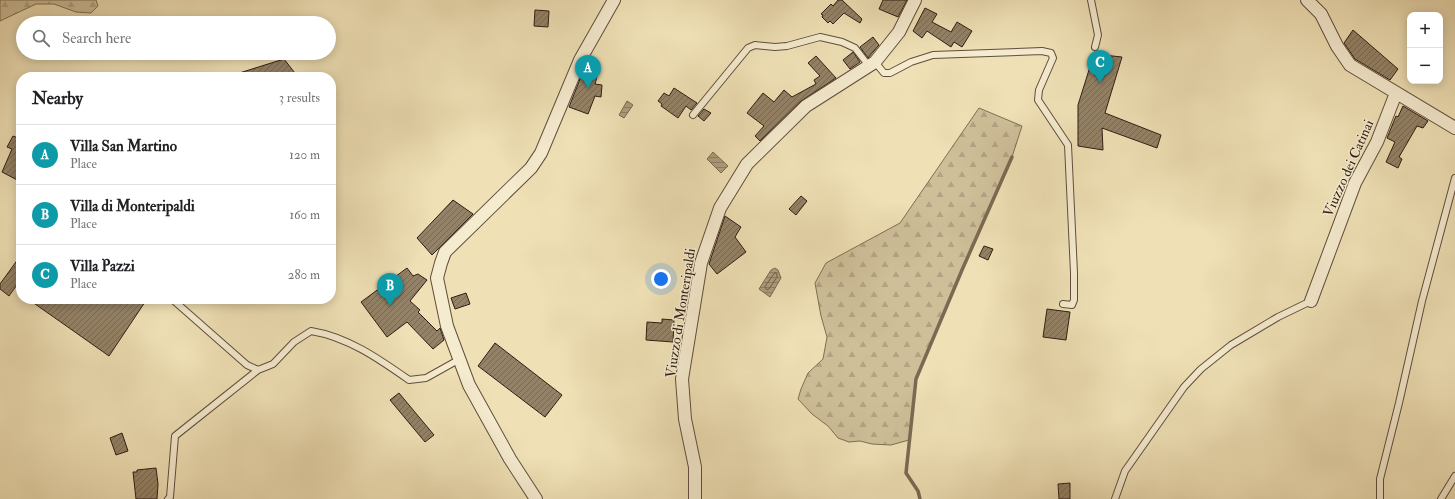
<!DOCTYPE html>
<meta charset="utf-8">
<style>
:root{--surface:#fff;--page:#f6f6f6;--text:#202124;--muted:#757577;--line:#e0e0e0;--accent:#ea580c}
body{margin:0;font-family:"IM FELL Double Pica",serif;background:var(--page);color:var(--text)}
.controls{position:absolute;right:12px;top:12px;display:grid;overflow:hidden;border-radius:8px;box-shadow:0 2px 10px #0003}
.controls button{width:36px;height:36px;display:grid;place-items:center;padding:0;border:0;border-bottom:1px solid var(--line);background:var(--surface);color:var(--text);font:20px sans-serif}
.you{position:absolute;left:661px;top:279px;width:14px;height:14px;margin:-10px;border:3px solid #fff;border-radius:50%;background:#1a73e8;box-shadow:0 0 0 6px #1a73e833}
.badge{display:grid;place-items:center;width:26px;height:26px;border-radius:50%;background:var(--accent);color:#fff;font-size:13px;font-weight:700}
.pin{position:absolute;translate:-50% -33px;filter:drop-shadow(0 1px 2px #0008)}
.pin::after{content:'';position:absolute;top:21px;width:14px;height:12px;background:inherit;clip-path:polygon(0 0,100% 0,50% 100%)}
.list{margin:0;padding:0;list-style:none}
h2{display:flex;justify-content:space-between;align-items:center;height:52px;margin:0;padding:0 16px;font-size:17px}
h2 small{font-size:13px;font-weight:400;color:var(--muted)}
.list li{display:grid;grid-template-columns:26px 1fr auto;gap:12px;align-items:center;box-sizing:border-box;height:60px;padding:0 16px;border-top:1px solid var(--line)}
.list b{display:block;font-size:15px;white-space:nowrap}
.list p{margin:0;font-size:13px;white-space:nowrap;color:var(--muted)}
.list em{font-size:13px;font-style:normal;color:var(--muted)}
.icon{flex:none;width:22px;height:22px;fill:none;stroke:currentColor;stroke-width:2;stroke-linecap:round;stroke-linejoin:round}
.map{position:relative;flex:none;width:1455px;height:499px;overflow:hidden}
.search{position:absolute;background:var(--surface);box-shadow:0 2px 10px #0003;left:16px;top:16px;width:320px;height:44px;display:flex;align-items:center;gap:10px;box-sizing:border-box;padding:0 14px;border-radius:22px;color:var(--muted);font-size:15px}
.panel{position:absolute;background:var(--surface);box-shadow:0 2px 10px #0003;left:16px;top:72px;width:320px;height:232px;border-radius:16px}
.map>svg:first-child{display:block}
.forest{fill:url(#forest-firs);stroke:#7e6e56}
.water{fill:url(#water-rules);stroke:#7b6a53}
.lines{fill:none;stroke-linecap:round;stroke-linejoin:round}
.shore{stroke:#6e5e48;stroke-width:1}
.stream{stroke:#7b6a53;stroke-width:3.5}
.building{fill:url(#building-hatch);stroke:#2f1d13}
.lane-casing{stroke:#5f4e3c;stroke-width:8}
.street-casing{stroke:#5f4e3c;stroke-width:14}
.lane{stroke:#f5ebcf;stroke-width:6}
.street{stroke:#f5ebcf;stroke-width:12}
.labels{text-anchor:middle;stroke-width:3;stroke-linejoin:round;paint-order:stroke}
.street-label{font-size:14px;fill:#2f1d13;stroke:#f5ebcf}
</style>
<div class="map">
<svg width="1455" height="499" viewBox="0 0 1455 499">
<defs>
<pattern id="forest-firs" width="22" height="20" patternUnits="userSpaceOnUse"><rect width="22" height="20" fill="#cebf99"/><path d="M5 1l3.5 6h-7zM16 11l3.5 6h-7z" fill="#b1a483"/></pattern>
<pattern id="water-rules" width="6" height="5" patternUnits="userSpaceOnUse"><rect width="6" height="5" fill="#ae9e7e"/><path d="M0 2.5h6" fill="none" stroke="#8e8066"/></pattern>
<pattern id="building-hatch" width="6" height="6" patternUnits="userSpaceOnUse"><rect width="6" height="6" fill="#938267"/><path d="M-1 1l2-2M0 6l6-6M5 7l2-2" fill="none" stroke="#786a54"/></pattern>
</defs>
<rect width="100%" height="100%" fill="#efe0b5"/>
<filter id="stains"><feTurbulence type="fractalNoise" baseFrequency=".005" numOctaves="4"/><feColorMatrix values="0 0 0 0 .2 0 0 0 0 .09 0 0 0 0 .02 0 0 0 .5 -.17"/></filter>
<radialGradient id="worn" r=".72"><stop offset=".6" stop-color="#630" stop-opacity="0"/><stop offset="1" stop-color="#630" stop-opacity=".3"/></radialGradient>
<!-- forest -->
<path class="forest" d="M0,0h96l2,6 -7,7 -15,-1 -22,-8h-18l-36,17z
M979,108l43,18 -10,31 -50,113 -46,109 -7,61 -18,5 -19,-1 -12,-3 -11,1 -11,-4 -10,-12 -16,-12 -14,-15 3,-10 7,-16 15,-14 4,-22 -6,-21 -6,-33 11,-20 74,-40z"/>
<!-- water -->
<path class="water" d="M627,101l6,4 -9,13 -5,-3z
M713,152l15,14 -7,7 -14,-14z
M775,268l3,2 3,8 -11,19 -11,-8 12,-19z"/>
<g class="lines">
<!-- shore -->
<path class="shore" d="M775,273l2,1v3l-8,12 -2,1 -2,-3z"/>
<!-- stream -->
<path class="stream" d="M920,499l-2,-8 -12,-18 10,-94 46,-109 50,-113"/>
</g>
<!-- building -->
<path class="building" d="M838,0h4l20,19 -2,4 -16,-10 -11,11 -3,-3 -2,2 -6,-6 1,-2 -2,-1 10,-10 2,2z
M883,0h24l-9,17 -19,-8z
M925,8l12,6 -5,8 19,10 6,-10 15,9 -10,16 -8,-5 -3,5 -24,-16 -5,7 -9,-7z
M535,10l14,1 -1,16 -14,-1z
M1353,30l45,39 -8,11 -35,-21 -11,-16z
M873,37l6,8 -11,13 -8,-11z
M853,52l7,10 -10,7 -7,-9z
M1094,54l28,3 -17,56 56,22 -4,13 -55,-20 1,22 -25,-4v-41z
M816,56l20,22 -35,23 -41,40 -5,-5 9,-10 -17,-13 16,-20 11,9 10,-12 8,7 24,-13 -2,-4 6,-4 -12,-13z
M284,59l14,18h-64l-1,-2z
M586,64l13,5 -4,15 7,1 -1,12 -6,-1 -7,18 -19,-7z
M674,88l23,15 -6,7 -5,-4 -8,12 -17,-12 1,-2 -4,-3 6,-8 5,3z
M1403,106l25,15 -5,7 -6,-2 -18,31 3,2 -4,9 -12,-6 9,-20 -8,-4 9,-22 2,1z
M704,109l7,4 -7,8 -6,-5z
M21,131v23l-5,7 5,2v19l-19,-10 10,-23 -5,-2 6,-11 5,2z
M801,196l6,5 -11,14 -7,-6z
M453,200l20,14 -41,41 -15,-17z
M725,216l16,11 -6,10 11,15 -29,22 -8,-10z
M984,246l9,3 -5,11 -9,-4z
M21,255v24l-12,17 -9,-7v-5z
M407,268l6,8 5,-2 9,6 -17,21 10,9 -2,2 19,19 3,-3 4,12 -11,9 -26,-27 -20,15 -26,-35z
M466,293l4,11 -15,5 -4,-11z
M28,299h119l-38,57z
M1047,309l23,3 -4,28 -23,-3z
M662,319l12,1 -1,22 -27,-2 1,-18 15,1z
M495,343l67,52 -17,22 -67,-51z
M399,393l35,42 -9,7 -35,-42z
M122,433l6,18 -12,4 -6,-17z
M156,468l2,16 -1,15h-21l-3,-27h4v-2z
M1070,483v16h-11l-1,-15z"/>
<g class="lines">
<!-- lane casing -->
<g class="lane-casing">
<path id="lane" d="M1091,0l7,35 -3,12
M875,62l9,11h6l21,-11 22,-7 109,-4 9,2 2,5 -14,32 -1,10 30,45 6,128v27l-2,5 -9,-1
M693,115l55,-67 7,-3 20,2 12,-1 33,-9 22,5 13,6 14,18
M172,299l75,66 11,5 15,-6 21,-22 17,-11c37,6 68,28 98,49l17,-2 34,-19
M168,499l2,-2 5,-61 83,-66
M1115,499l10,-28 59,-84 17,-18 30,-24 47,-28 33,-16
M1380,499v-20l19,-76 23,-102 33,-123
M1441,499l14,-23"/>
</g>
<!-- street casing -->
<g class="street-casing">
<path id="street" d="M1307,0l14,14 16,32 13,19 105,63
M1311,301l44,-118 22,-41 19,-49
M536,499l-26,-40 -41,-74 -22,-59 -10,-48 4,-15 4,-11 86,-84 10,-15 39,-93 34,-60
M695,499v-32l-10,-48 -3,-40 19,-116 19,-55 27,-44 59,-58 69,-44 24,-30 16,-32"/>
</g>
<!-- lane -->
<use href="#lane" class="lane"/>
<!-- street -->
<use href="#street" class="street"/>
</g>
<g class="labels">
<!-- street labels -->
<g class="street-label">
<text transform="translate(1348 168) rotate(-66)" y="5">Viuzzo dei Catinai</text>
<text transform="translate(680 313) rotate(-81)" y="5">Viuzzo di Monteripaldi</text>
</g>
</g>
<rect width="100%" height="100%" filter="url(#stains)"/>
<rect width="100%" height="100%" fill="url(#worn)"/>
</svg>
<div class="controls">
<button>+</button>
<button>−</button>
</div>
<div class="you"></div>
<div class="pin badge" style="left:588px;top:88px;background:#0f9aa8">A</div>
<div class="pin badge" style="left:390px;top:306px;background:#0f9aa8">B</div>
<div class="pin badge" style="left:1100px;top:83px;background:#0f9aa8">C</div>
<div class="search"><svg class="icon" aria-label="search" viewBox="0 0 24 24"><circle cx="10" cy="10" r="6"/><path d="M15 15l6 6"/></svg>Search here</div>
<section class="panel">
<h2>Nearby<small>3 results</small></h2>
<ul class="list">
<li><span class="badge" style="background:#0f9aa8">A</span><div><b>Villa San Martino</b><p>Place</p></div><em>120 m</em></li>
<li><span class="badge" style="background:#0f9aa8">B</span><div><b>Villa di Monteripaldi</b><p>Place</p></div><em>160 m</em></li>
<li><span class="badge" style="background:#0f9aa8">C</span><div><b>Villa Pazzi</b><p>Place</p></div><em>280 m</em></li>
</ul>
</section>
</div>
